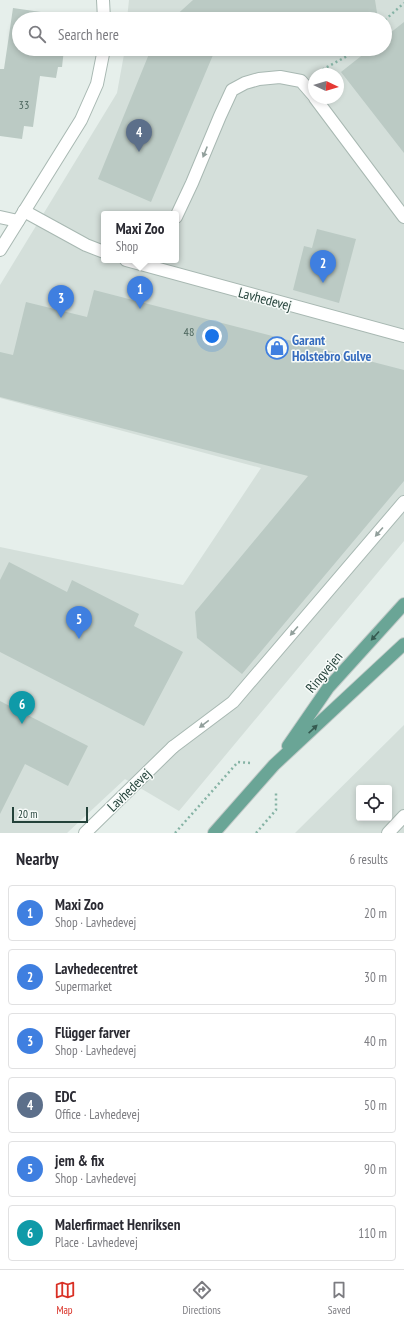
<!DOCTYPE html>
<meta charset="utf-8">
<style>
:root{--surface:#fff;--page:#f7f7f7;--text:#2b2b33;--muted:#7c7c81;--line:#e1e1e2;--accent:#d93025}
body{margin:0;font-family:"PT Sans Narrow",sans-serif;background:var(--page);color:var(--text)}
.controls{position:absolute;right:12px;bottom:12px;display:grid;overflow:hidden;border-radius:4px;box-shadow:0 2px 6px #0003}
.controls button{width:36px;height:36px;display:grid;place-items:center;padding:0;border:0;border-bottom:1px solid var(--line);background:var(--surface);color:var(--text);font:20px sans-serif}
.compass{position:absolute;left:308px;top:68px;width:36px;height:36px;border-radius:50%;background:var(--surface);box-shadow:0 2px 6px #0003;rotate:94deg}
.scale{position:absolute;left:12px;bottom:10px;width:76px;box-sizing:border-box;padding-left:4px;border:2px solid #24423a;border-top:0;font-size:11px;line-height:14px;white-space:nowrap;color:#24423a;-webkit-text-stroke:3px #f7fbf9;paint-order:stroke}
.you{position:absolute;left:212px;top:336px;width:14px;height:14px;margin:-10px;border:3px solid #fff;border-radius:50%;background:#1a73e8;box-shadow:0 0 0 6px #1a73e833}
.badge{display:grid;place-items:center;width:26px;height:26px;border-radius:50%;background:var(--accent);color:#fff;font-size:13px;font-weight:700}
.pin{position:absolute;translate:-50% -33px;filter:drop-shadow(0 1px 2px #0008)}
.pin::after{content:'';position:absolute;top:21px;width:14px;height:12px;background:inherit;clip-path:polygon(0 0,100% 0,50% 100%)}
.popup{position:absolute;left:101px;top:211px;width:78px;height:52px;box-sizing:border-box;display:grid;place-content:center;border-radius:4px;background:var(--surface);filter:drop-shadow(0 1px 3px #0005);font-size:13px;white-space:nowrap;color:var(--muted)}
.popup b{font-size:15px;color:var(--text)}
.popup::after{content:'';position:absolute;left:50%;top:100%;margin-left:-8px;border:8px solid transparent;border-top-color:var(--surface)}
.list{margin:0;padding:0;list-style:none}
h2{display:flex;justify-content:space-between;align-items:center;height:52px;margin:0;padding:0 16px;font-size:17px}
h2 small{font-size:13px;font-weight:400;color:var(--muted)}
.list li{display:grid;grid-template-columns:26px 1fr auto;gap:12px;align-items:center;box-sizing:border-box;height:56px;margin:0 8px 8px;padding:0 8px;border:1px solid var(--line);border-radius:4px}
.list b{display:block;font-size:15px;white-space:nowrap}
.list p{margin:0;font-size:13px;white-space:nowrap;color:var(--muted)}
.list em{font-size:13px;font-style:normal;color:var(--muted)}
.icon{flex:none;width:22px;height:22px;fill:none;stroke:currentColor;stroke-width:2;stroke-linecap:round;stroke-linejoin:round}
.map{position:relative;flex:none;width:404px;height:833px;overflow:hidden}
.search{position:absolute;background:var(--surface);box-shadow:0 2px 6px #0003;left:12px;right:12px;top:12px;height:44px;display:flex;align-items:center;gap:10px;box-sizing:border-box;padding:0 14px;border-radius:22px;color:var(--muted);font-size:15px}
.sheet{height:436px;background:var(--surface)}
nav{display:flex;justify-content:space-around;align-items:center;box-sizing:border-box;height:56px;border-top:1px solid var(--line);background:var(--surface);font-size:11px;color:var(--muted)}
nav a{display:grid;justify-items:center;gap:2px}
nav .on{color:var(--accent)}
.map>svg:first-child{display:block}
.built{fill:#d4dfda;fill-rule:evenodd}
.building{fill:#bbcac4}
.lines{fill:none;stroke-linecap:round;stroke-linejoin:round}
.service-casing{stroke:#a8b8b2;stroke-width:14}
.minor-casing{stroke:#a8b8b2;stroke-width:14}
.primary-casing{stroke:#c2cac8;stroke-width:14}
.path{stroke:#86b3a5;stroke-width:2.5;stroke-dasharray:2 3;stroke-linecap:butt}
.service{stroke:#fff;stroke-width:12}
.minor{stroke:#fff;stroke-width:12}
.primary{stroke:#6aa596;stroke-width:12}
.oneway{fill:#92a09c}
.oneway2{fill:#365b51}
.labels{text-anchor:middle;stroke-width:3;stroke-linejoin:round;paint-order:stroke}
.number-label{font-size:12px;fill:#4a645c}
.street-label{font-size:14px;fill:#24423a;stroke:#f7fbf9}
.shop-label{font-size:14px;font-weight:bold;fill:#366cbe;stroke:#f7fbf9;text-anchor:start}
</style>
<div class="map">
<svg width="404" height="833" viewBox="0 0 404 833">
<rect width="100%" height="100%" fill="#e6efeb"/>
<!-- built -->
<path class="built" d="M129,0h275v541l-225,270 -54,-32 -58,54h-67v-286l183,38 78,-117 -261,-70v-113l117,-192 8,-44h260v-30h-258zM314,74h24v24h-24zM104,214h72v46h-72z
M404,725v108h-109zM359,788h30v30h-30z"/>
<!-- building -->
<path class="building" d="M193,0h182l3,19h-206z
M13,8l56,8v3h-50v30h45l-2,18h-4l-2,11 -16,-2 -7,51 -9,-1 -2,13 -22,-3v-67h4z
M404,22v131l-63,-81 29,-23h15v-12z
M151,49h91l-29,6 -62,147 -53,-23z
M317,229l39,10 -17,64 -46,-13 11,-44 8,2z
M94,290l310,80v111l-162,193 -45,-36 -2,-26 113,-136 -308,-79v-45l13,3 13,-53 61,15z
M9,562l58,30 5,-12 67,34 -5,12 49,26 -39,74 -144,-74v-72z
M0,701l88,45 -20,40 -43,-22 -25,50z"/>
<g class="lines">
<!-- service casing -->
<g class="service-casing">
<path id="service" d="M315,98l89,119
M24,211l62,34 18,7
M0,217l18,4
M176,217l16,-34 28,-67 12,-26 13,-7 14,-4 21,-2 21,4 13,15
M126,260l278,76
M173,747l60,-45 171,-200
M388,833l16,-17"/>
</g>
<!-- minor casing -->
<g class="minor-casing">
<path id="minor" d="M103,0l1,19
M0,250l81,-130 16,-36 7,-35
M85,833l88,-86"/>
</g>
<!-- primary casing -->
<g class="primary-casing">
<path id="primary" d="M288,746l40,-58 76,-84
M214,833l60,-68 130,-121"/>
</g>
<!-- path -->
<path class="path" d="M385,20l19,-17
M318,72l42,-23
M175,833l63,-71 12,1
M256,833l20,-23v-17"/>
<!-- service -->
<use href="#service" class="service"/>
<!-- minor -->
<use href="#minor" class="minor"/>
<!-- primary -->
<use href="#primary" class="primary"/>
</g>
<!-- one-way arrows -->
<defs><path id="oneway-solid" d="M-6-.8H1V-3.2L6.5 0L1 3.2V.8H-6Z"/></defs>
<g class="oneway">
<use href="#oneway-solid" transform="translate(205 152) rotate(112)"/>
<use href="#oneway-solid" transform="translate(379 532) rotate(131)"/>
<use href="#oneway-solid" transform="translate(294 631) rotate(131)"/>
<use href="#oneway-solid" transform="translate(204 724) rotate(143)"/>
</g>
<g class="oneway2">
<use href="#oneway-solid" transform="translate(375 636) rotate(132)"/>
<use href="#oneway-solid" transform="translate(313 729) rotate(-43)"/>
</g>
<!-- icons -->
<defs>
<g id="shop-ring" transform="scale(1.15)"><circle r="9.5" fill="#f7fbf9" stroke="#3f7fe0" stroke-width="1.5"/><path d="M-5-2.5h2.3a2.7 3.5 0 0 1 5.4 0H5L5.5 6h-11ZM-1.5-2.5h3a1.5 2.3 0 0 0-3 0Z" fill="#3f7fe0"/></g>
</defs>
<g fill-rule="evenodd">
<use href="#shop-ring" x="277" y="348"/>
</g>
<g class="labels">
<!-- number labels -->
<g class="number-label">
<text x="24" y="109">33</text>
<text x="189" y="336">48</text>
</g>
<!-- street labels -->
<g class="street-label">
<text transform="translate(265 299) rotate(15)" y="5">Lavhedevej</text>
<text transform="translate(324 672) rotate(-50)" y="5">Ringvejen</text>
<text transform="translate(129 790) rotate(-44)" y="5">Lavhedevej</text>
</g>
<!-- shop labels -->
<g class="shop-label">
<text x="292" y="345">Garant<tspan x="292" dy="16">Holstebro Gulve</tspan></text>
</g>
</g>
</svg>
<div class="controls">
<button><svg class="icon" aria-label="locate" viewBox="0 0 24 24"><circle cx="12" cy="12" r="6"/><path d="M12 2v4M12 18v4M2 12h4M18 12h4"/></svg></button>
</div>
<svg class="compass" viewBox="-18 -18 36 36"><path d="M0-13l5 13h-10z" fill="#e53935"/><path d="M0 13l5-13h-10z" fill="#7c7c81"/></svg>
<div class="scale">20 m</div>
<div class="you"></div>
<div class="pin badge" style="left:140px;top:309px;background:#3f7fe0">1</div>
<div class="popup"><b>Maxi Zoo</b>Shop</div>
<div class="pin badge" style="left:323px;top:283px;background:#3f7fe0">2</div>
<div class="pin badge" style="left:61px;top:318px;background:#3f7fe0">3</div>
<div class="pin badge" style="left:139px;top:152px;background:#5c6f8a">4</div>
<div class="pin badge" style="left:79px;top:639px;background:#3f7fe0">5</div>
<div class="pin badge" style="left:22px;top:724px;background:#0f9aa8">6</div>
<div class="search"><svg class="icon" aria-label="search" viewBox="0 0 24 24"><circle cx="10" cy="10" r="6"/><path d="M15 15l6 6"/></svg>Search here</div>
</div>
<section class="sheet">
<h2>Nearby<small>6 results</small></h2>
<ul class="list">
<li><span class="badge" style="background:#3f7fe0">1</span><div><b>Maxi Zoo</b><p>Shop · Lavhedevej</p></div><em>20 m</em></li>
<li><span class="badge" style="background:#3f7fe0">2</span><div><b>Lavhedecentret</b><p>Supermarket</p></div><em>30 m</em></li>
<li><span class="badge" style="background:#3f7fe0">3</span><div><b>Flügger farver</b><p>Shop · Lavhedevej</p></div><em>40 m</em></li>
<li><span class="badge" style="background:#5c6f8a">4</span><div><b>EDC</b><p>Office · Lavhedevej</p></div><em>50 m</em></li>
<li><span class="badge" style="background:#3f7fe0">5</span><div><b>jem &amp; fix</b><p>Shop · Lavhedevej</p></div><em>90 m</em></li>
<li><span class="badge" style="background:#0f9aa8">6</span><div><b>Malerfirmaet Henriksen</b><p>Place · Lavhedevej</p></div><em>110 m</em></li>
</ul>
</section>
<nav>
<a class="on"><svg class="icon" aria-label="map" viewBox="0 0 24 24"><path d="M3 6l6-2 6 2 6-2v14l-6 2-6-2-6 2zM9 4v14M15 6v14"/></svg>Map</a>
<a><svg class="icon" aria-label="directions" viewBox="0 0 24 24"><path d="M12 3l9 9-9 9-9-9zM9 14v-3h6M13 9l2 2-2 2"/></svg>Directions</a>
<a><svg class="icon" aria-label="saved" viewBox="0 0 24 24"><path d="M7 4h10v16l-5-4-5 4z"/></svg>Saved</a>
</nav>
